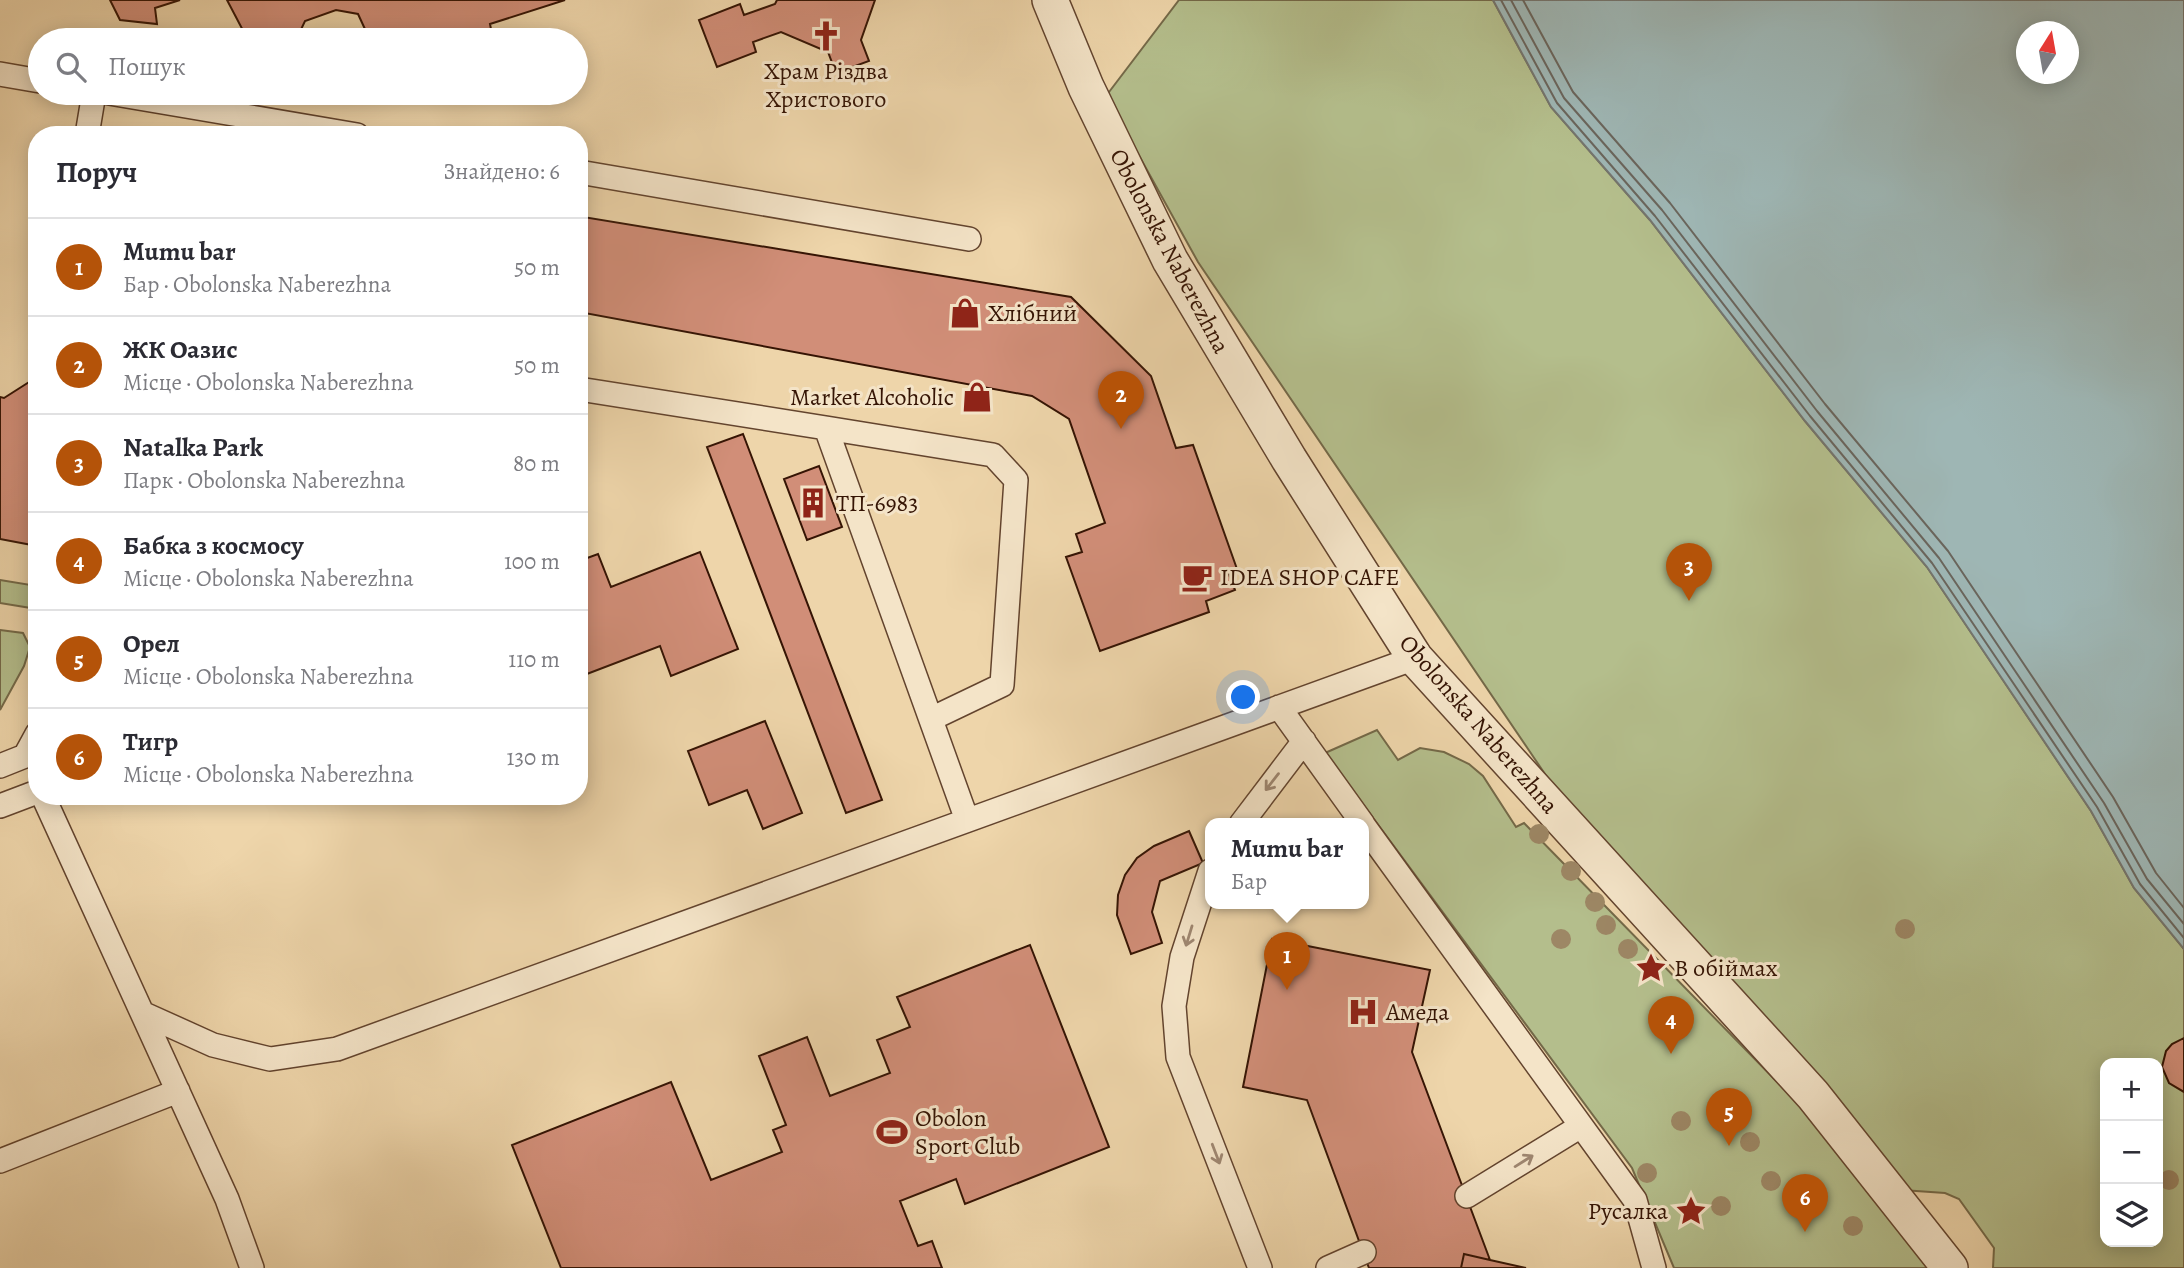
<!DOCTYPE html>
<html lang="uk">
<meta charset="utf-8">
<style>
:root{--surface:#fff;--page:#f2f2f3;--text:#2b2b33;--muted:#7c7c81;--line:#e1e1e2;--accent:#b45309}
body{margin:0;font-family:Alegreya,serif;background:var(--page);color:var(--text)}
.controls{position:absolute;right:21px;bottom:21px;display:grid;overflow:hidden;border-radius:14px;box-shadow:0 4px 18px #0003}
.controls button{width:63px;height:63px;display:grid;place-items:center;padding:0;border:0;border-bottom:2px solid var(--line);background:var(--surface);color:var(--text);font:35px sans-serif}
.compass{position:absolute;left:2016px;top:21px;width:63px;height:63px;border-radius:50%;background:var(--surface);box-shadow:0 4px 18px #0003;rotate:11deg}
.you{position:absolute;left:1244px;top:698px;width:24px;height:24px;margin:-18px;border:5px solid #fff;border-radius:50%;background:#1a73e8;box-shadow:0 0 0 10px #1a73e833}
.badge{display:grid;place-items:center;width:46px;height:46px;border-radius:50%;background:var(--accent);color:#fff;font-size:23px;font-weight:700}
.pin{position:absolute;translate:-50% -58px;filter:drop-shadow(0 2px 4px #0008)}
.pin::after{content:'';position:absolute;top:37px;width:24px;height:21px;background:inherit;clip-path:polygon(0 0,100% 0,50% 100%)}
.popup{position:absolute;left:1205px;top:818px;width:164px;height:91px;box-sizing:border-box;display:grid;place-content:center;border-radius:14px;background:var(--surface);filter:drop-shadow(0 2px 5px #0005);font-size:23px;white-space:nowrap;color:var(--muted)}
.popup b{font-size:26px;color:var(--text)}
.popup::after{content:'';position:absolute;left:50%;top:100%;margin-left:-14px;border:14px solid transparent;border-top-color:var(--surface)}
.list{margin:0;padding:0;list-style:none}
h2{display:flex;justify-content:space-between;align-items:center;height:91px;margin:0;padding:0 28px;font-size:30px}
h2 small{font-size:23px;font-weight:400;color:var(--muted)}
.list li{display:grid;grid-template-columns:46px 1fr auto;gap:21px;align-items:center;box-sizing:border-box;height:98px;padding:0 28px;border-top:2px solid var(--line)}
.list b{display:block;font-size:26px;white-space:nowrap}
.list p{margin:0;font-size:23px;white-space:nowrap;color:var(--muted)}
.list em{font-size:23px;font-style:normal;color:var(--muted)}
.icon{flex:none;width:38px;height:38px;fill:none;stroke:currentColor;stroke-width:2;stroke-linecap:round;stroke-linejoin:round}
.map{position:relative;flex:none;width:2184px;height:1268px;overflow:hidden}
.search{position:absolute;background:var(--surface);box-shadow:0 4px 18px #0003;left:28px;top:28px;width:560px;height:77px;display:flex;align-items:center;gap:18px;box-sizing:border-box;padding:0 24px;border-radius:38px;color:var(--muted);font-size:26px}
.panel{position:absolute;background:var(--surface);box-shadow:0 4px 18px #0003;left:28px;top:126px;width:560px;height:679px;border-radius:28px}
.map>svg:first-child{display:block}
.green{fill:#b4be8c;stroke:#746948;stroke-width:2;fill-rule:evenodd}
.water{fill:#9eb6b4;stroke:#74756e;stroke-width:2;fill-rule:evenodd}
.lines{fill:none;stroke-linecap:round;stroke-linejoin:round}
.shore{stroke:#6a655c;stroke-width:2}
.building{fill:#d18e78;stroke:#351404;stroke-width:2}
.service-casing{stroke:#63442e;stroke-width:26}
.pedestrian-casing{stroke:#63442e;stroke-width:38}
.service{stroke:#f4e4c8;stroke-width:23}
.pedestrian{stroke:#f4e4c8;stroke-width:35}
.tree{fill:#9d8765}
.oneway{stroke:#9e8670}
.labels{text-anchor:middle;stroke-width:6;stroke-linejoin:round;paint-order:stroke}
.poi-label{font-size:24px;fill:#351404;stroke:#f4e4c8;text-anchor:start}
.street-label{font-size:24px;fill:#351404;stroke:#f4e4c8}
</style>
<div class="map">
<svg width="2184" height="1268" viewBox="0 0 2184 1268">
<rect width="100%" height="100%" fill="#eed5aa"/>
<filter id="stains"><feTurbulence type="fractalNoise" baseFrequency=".00286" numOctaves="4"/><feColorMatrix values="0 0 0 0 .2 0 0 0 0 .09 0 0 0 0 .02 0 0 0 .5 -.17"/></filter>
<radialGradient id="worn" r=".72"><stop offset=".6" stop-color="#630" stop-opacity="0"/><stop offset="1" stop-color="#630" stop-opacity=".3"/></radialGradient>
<!-- green -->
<path class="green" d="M1179,0h314l58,107 99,113 155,201 122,146 164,244 43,77 50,61v319h-191l1,-20 -35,-49 -14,-6 -43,-3 -313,-351 -391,-577 -92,-166zM2105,1063h53v179h-53z
M0,580l37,6v23l-37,-6z
M0,630l23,3 7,14 -6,19 -24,44z
M1377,730l21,30 22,-12 24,4 25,12 14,12 33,51 8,-4 304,311 104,134h-258l-42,-100 -307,-415z"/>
<!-- water -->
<path class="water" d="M1493,0h691v949l-50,-61 -43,-77 -164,-244 -122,-146 -155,-201 -99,-113zM2026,32h42v42h-42z"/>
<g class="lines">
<!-- shore -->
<path class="shore" d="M1501,0l56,103 98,113 155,200 122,147 165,244 43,77 44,54
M1511,0l53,98 98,112 155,201 122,147 165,245 43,76 37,45
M1523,0l50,92 97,111 155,201 123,147 165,246 43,76 28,35"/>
</g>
<!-- building -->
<path class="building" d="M110,0h70l-25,8 2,16 -37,-4z
M227,0h338l-75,24 3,16h-17l-12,-5 -10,5h-84l-12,-26 -22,-4 -31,11 -9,19h-48z
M777,0h98l-14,40 8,21 -33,12 -8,-21 -47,-20 -28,10 3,10 -39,15 -18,-47 41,-16 4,11 31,-11z
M579,206h5l-1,11 488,80 80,79 25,72 17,-3 44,124 -9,3 7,18 -29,11 3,11 -109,39 -34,-94 16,-5 -6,-18 29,-11 -36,-104 -37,-23 -453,-84z
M37,377v169l-37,-7v-142l4,1z
M743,434l139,366 -36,13 -139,-366z
M819,466l23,61 -35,13 -23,-61z
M700,552l38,97 -67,27 -11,-30 -81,31v-116l19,-7 13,33z
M765,721l37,92 -39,16 -16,-39 -38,15 -21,-54z
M1189,831l14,32 -43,18 -8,31 10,31 -31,11 -14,-39 1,-20 7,-20 12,-17 17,-12z
M1272,939l158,31 -18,82 78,208 36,8h-157l-62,-168 -64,-13z
M1030,945l79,202 -144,57 -9,-25 -56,22 18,45 14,-5 10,27h-381l-49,-123 159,-63 40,98 71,-28 -9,-22 13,-5 -27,-69 48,-19 23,59 60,-23 -13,-33 33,-13 -13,-30z
M2184,1038v54l-15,-9 -7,-16 4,-16 6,-7z
M1464,1254l26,6 36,8h-65z"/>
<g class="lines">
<!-- service casing -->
<g class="service-casing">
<path id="service" d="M0,74l40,7
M109,93l248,42
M87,135l7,-42
M579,172l390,67
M579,389l247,39
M1279,707l84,117
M931,719l71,-34 14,-205 -23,-25 -167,-27 141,392
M0,766l25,-10 12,-22
M43,796l184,403 25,69
M0,806l37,-14
M1241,824l63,-83
M1364,826l271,374 19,68
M1210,871l-28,86 -8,49 4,51 82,211
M142,1013l71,32 57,14 67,-10 1078,-391
M0,1161l178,-70
M1467,1196l114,-70
M1328,1268l36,-16"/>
</g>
<!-- pedestrian casing -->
<g class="pedestrian-casing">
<path id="pedestrian" d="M1050,0l36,87 84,173 119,199 126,199 398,437 137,173"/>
</g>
<!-- service -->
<use href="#service" class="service"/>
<!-- pedestrian -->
<use href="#pedestrian" class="pedestrian"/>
</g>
<!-- trees -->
<g class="tree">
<circle cx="1539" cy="834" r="10"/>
<circle cx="1571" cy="871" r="10"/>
<circle cx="1595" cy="902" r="10"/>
<circle cx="1606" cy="925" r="10"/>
<circle cx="1905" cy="929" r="10"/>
<circle cx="1561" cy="939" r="10"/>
<circle cx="1628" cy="949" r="10"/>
<circle cx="1681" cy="1121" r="10"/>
<circle cx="1750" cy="1142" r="10"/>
<circle cx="1647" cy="1173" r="10"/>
<circle cx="2169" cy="1180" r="10"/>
<circle cx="1771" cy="1181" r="10"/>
<circle cx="1721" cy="1206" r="10"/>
<circle cx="1853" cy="1226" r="10"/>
</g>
<!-- one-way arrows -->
<defs><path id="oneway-shaft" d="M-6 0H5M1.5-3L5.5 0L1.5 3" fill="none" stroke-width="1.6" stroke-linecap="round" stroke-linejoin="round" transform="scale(1.75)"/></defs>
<g class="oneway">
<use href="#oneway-shaft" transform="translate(1272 782) rotate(128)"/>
<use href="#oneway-shaft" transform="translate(1189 936) rotate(107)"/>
<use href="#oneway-shaft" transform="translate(1216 1154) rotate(69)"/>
<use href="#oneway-shaft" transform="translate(1524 1161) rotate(-32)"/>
</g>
<!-- icons -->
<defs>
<g id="church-bare" transform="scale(2.415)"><path d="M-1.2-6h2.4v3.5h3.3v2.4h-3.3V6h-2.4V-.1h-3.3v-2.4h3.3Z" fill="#8f2418" stroke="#f4e4c8" stroke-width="2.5" paint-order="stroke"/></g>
<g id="shop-bare" transform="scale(2.415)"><path d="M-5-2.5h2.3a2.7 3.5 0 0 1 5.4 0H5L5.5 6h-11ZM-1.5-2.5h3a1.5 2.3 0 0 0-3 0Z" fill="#8f2418" stroke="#f4e4c8" stroke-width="2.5" paint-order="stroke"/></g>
<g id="building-bare" transform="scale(2.415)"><path d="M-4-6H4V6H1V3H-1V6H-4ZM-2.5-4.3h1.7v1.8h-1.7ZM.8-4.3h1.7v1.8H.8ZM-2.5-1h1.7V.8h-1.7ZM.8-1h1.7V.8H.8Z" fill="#8f2418" stroke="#f4e4c8" stroke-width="2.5" paint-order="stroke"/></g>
<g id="cafe-bare" transform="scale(2.415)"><path d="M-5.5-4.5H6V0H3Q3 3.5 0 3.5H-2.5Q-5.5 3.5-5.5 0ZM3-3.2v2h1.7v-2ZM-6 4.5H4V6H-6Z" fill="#8f2418" stroke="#f4e4c8" stroke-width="2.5" paint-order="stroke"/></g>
<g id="sight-bare" transform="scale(2.415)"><path d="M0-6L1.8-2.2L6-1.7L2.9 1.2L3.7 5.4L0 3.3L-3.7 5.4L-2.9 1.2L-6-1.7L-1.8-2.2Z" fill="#8f2418" stroke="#f4e4c8" stroke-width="2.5" paint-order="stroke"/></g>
<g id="hospital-bare" transform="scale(2.415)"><path d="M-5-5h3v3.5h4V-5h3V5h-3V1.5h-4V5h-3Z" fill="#8f2418" stroke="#f4e4c8" stroke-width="2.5" paint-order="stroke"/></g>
<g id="stadium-bare" transform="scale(2.415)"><path d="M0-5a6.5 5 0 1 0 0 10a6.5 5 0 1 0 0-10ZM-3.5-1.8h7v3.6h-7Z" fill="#8f2418" stroke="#f4e4c8" stroke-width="2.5" paint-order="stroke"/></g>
</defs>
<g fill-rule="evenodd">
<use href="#church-bare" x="826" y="36"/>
<use href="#shop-bare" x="965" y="313"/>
<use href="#shop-bare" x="977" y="397"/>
<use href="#building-bare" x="813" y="503"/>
<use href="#cafe-bare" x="1197" y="577"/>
<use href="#sight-bare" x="1651" y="968"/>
<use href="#hospital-bare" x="1363" y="1012"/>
<use href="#stadium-bare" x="892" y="1132"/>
<use href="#sight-bare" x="1691" y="1211"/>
</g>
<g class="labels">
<!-- poi labels -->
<g class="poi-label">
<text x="826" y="79" text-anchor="middle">Храм Різдва<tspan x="826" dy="28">Христового</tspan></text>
<text x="988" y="321">Хлібний</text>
<text x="954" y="405" text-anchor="end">Market Alcoholic</text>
<text x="836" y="511">ТП-6983</text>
<text x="1220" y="585">IDEA SHOP CAFE</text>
<text x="1674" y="976">В обіймах</text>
<text x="1386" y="1020">Амеда</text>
<text x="915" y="1126">Obolon<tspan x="915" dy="28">Sport Club</tspan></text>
<text x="1668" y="1219" text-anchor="end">Русалка</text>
</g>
<!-- street labels -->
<g class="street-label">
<text transform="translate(1170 251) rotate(62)" y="8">Obolonska Naberezhna</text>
<text transform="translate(1479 724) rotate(49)" y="8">Obolonska Naberezhna</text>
</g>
</g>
<rect width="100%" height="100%" filter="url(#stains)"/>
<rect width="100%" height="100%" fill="url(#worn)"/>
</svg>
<div class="controls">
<button>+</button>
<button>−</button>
<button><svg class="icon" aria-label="layers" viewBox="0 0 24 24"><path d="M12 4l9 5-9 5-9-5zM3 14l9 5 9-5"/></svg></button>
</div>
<svg class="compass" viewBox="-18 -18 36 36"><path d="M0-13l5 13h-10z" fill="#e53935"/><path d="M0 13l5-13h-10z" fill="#7c7c81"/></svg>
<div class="you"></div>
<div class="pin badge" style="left:1287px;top:990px">1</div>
<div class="popup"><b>Mumu bar</b>Бар</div>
<div class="pin badge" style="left:1121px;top:429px">2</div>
<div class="pin badge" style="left:1689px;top:601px">3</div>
<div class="pin badge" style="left:1671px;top:1054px">4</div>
<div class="pin badge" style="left:1729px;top:1146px">5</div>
<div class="pin badge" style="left:1805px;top:1232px">6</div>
<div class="search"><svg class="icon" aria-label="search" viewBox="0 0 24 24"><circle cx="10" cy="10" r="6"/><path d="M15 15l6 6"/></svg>Пошук</div>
<section class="panel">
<h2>Поруч<small>Знайдено: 6</small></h2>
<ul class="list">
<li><span class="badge">1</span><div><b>Mumu bar</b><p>Бар · Obolonska Naberezhna</p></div><em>50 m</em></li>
<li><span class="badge">2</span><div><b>ЖК Оазис</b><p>Місце · Obolonska Naberezhna</p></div><em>50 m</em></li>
<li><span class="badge">3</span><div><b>Natalka Park</b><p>Парк · Obolonska Naberezhna</p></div><em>80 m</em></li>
<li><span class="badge">4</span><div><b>Бабка з космосу</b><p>Місце · Obolonska Naberezhna</p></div><em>100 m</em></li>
<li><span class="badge">5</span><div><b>Орел</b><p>Місце · Obolonska Naberezhna</p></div><em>110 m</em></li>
<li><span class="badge">6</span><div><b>Тигр</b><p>Місце · Obolonska Naberezhna</p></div><em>130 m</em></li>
</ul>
</section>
</div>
